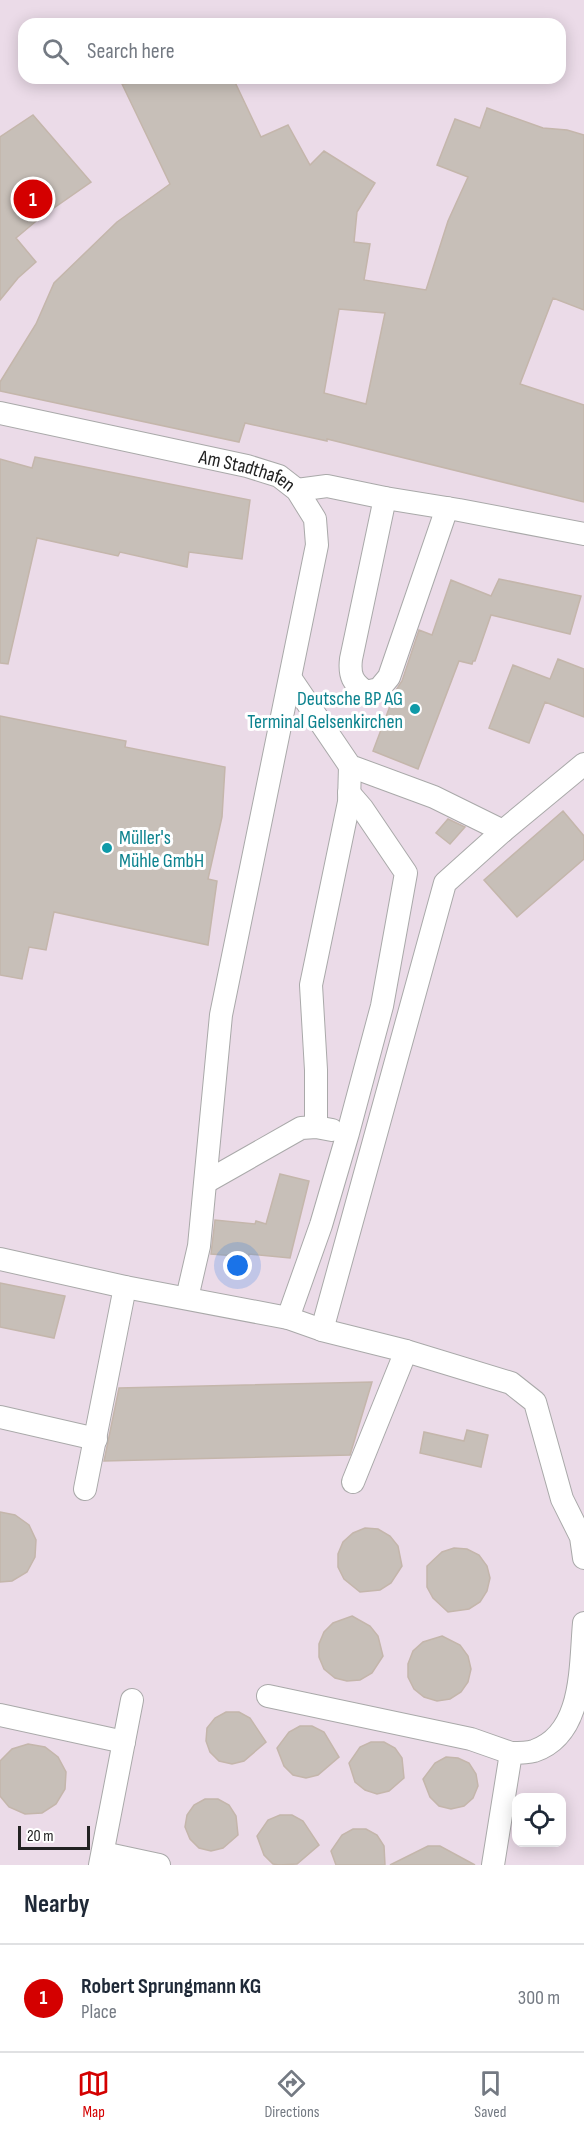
<!DOCTYPE html>
<meta charset="utf-8">
<style>
:root{--surface:#fff;--page:#f2f2f3;--text:#1f2937;--muted:#747a83;--line:#e0e1e3;--accent:#d40000}
body{margin:0;font-family:"Sofia Sans Condensed",sans-serif;background:var(--page);color:var(--text)}
.controls{position:absolute;right:18px;bottom:18px;display:grid;overflow:hidden;border-radius:12px;box-shadow:0 3px 15px #0003}
.controls button{width:54px;height:54px;display:grid;place-items:center;padding:0;border:0;border-bottom:2px solid var(--line);background:var(--surface);color:var(--text);font:30px sans-serif}
.scale{position:absolute;left:18px;bottom:15px;width:72px;box-sizing:border-box;padding-left:6px;border:3px solid #222;border-top:0;font-size:16px;line-height:21px;white-space:nowrap;color:#222;-webkit-text-stroke:4px #fff;paint-order:stroke}
.you{position:absolute;left:238px;top:1266px;width:21px;height:21px;margin:-15px;border:4px solid #fff;border-radius:50%;background:#1a73e8;box-shadow:0 0 0 9px #1a73e833}
.badge{display:grid;place-items:center;width:39px;height:39px;border-radius:50%;background:var(--accent);color:#fff;font-size:20px;font-weight:700}
.pin{position:absolute;translate:-50% -50%;border:3px solid #fff;box-shadow:0 2px 6px #0006}
.list{margin:0;padding:0;list-style:none}
h2{display:flex;justify-content:space-between;align-items:center;height:78px;margin:0;padding:0 24px;font-size:26px}
h2 small{font-size:20px;font-weight:400;color:var(--muted)}
.list li{display:grid;grid-template-columns:39px 1fr auto;gap:18px;align-items:center;box-sizing:border-box;height:108px;padding:0 24px;border-top:2px solid var(--line)}
.list b{display:block;font-size:22px;white-space:nowrap}
.list p{margin:0;font-size:20px;white-space:nowrap;color:var(--muted)}
.list em{font-size:20px;font-style:normal;color:var(--muted)}
.icon{flex:none;width:33px;height:33px;fill:none;stroke:currentColor;stroke-width:2;stroke-linecap:round;stroke-linejoin:round}
.map{position:relative;flex:none;width:584px;height:1865px;overflow:hidden}
.search{position:absolute;background:var(--surface);box-shadow:0 3px 15px #0003;left:18px;right:18px;top:18px;height:66px;display:flex;align-items:center;gap:15px;box-sizing:border-box;padding:0 21px;border-radius:18px;color:var(--muted);font-size:22px}
.sheet{height:186px;background:var(--surface)}
nav{display:flex;justify-content:space-around;align-items:center;box-sizing:border-box;height:84px;border-top:2px solid var(--line);background:var(--surface);font-size:16px;color:var(--muted)}
nav a{display:grid;justify-items:center;gap:3px}
nav .on{color:var(--accent)}
.map>svg:first-child{display:block}
.industrial{fill:#ebdbe8;fill-rule:evenodd}
.building{fill:#c7bfb8;stroke:#c4b6ab;stroke-width:1.5;fill-rule:evenodd}
.lines{fill:none;stroke-linecap:round;stroke-linejoin:round}
.minor-casing{stroke:#a9a9a9;stroke-width:24}
.minor{stroke:#fff;stroke-width:22}
.culture-dot{fill:#0f9aa8;stroke:#fff;stroke-width:2}
.labels{text-anchor:middle;stroke-width:6;stroke-linejoin:round;paint-order:stroke}
.street-label{font-size:20px;fill:#222;stroke:#fff}
.culture-label{font-size:20px;fill:#0d838f;stroke:#fff;text-anchor:end}
</style>
<div class="map">
<svg width="584" height="1865" viewBox="0 0 584 1865">
<rect width="100%" height="100%" fill="#f2efe9"/>
<!-- industrial -->
<path class="industrial" d="M0,0h584v1865h-584zM24,24h536v54h-536zM516,1798h46v44h-46z"/>
<!-- building -->
<path class="building" d="M182,78h51l28,59 27,-12 22,40 14,-14 51,32 -18,29 -3,30 16,2 -6,36 62,10 22,-69 20,-44 -31,-12 18,-46 25,9 7,-20 56,20 24,2 17,5v175l-31,-12 -33,86 64,21v97l-257,-63v2l-82,-18 -6,19 -239,-51v-9l36,-58 18,-41 63,-61 53,-38 -48,-100zM339,309l46,4 -19,91 -42,-11z
M33,115l58,67 -50,35 -25,21 20,24 -18,16 -18,22v-163z
M35,457l215,43 -8,59 -53,-7 -2,15 -67,-15 -2,4 -81,-18 -29,126 -8,-1v-204l32,9z
M499,579l82,17 -11,38 -79,-19 -16,46h-2l-1,3 -13,-3 -41,108 -45,-18 23,-61 6,-9 17,-51 13,5 19,-55 40,16z
M558,659l26,10v48l-39,-15 -16,41 -40,-15 24,-63 37,14z
M0,716l126,25 -1,6 100,20 -3,50 -14,62 9,2 -9,64 -154,-33 -8,38 -17,-3 -7,32 -22,-4z
M563,811l21,25v23l-67,58 -33,-37z
M448,819l17,8 -15,17 -14,-11z
M280,1174l29,7 -19,77 -41,-4 -1,6 -11,-4 -26,-2 4,-34 40,4 1,-3 10,3z
M0,1283l65,13 -11,42 -54,-11z
M372,1382l-22,73 -246,6 15,-73z
M467,1430l21,5 -7,32 -61,-14 4,-21 40,9z
M0,1512l15,3 14,10 7,15 -1,17 -8,15 -15,9 -12,1z
M365,1528l13,1 12,7 8,10 4,20 -11,17 -11,7 -20,2 -16,-13 -6,-12v-13l5,-12 10,-9z
M454,1548l13,1 12,6 8,11 3,12 -3,13 -7,11 -11,7 -21,3 -15,-14 -6,-11v-21l15,-14z
M352,1616l18,10 8,10 5,20 -11,17 -12,7 -13,1 -12,-3 -11,-9 -5,-12v-13l5,-12 9,-9z
M442,1636l18,9 8,11 3,13 -3,13 -7,10 -11,7 -13,2 -13,-4 -10,-8 -6,-12v-13l5,-13 10,-9z
M226,1712h13l11,6 16,24 -22,19 -12,3 -13,-3 -9,-9 -4,-11 1,-13 8,-10z
M300,1726h12l12,6 15,25 -21,18 -12,3 -13,-3 -9,-9 -7,-18 12,-16z
M371,1742h13l11,6 7,10 2,20 -15,13 -12,3 -12,-4 -10,-8 -6,-19 11,-16z
M28,1744l17,3 13,10 8,15 -1,17 -9,15 -14,9 -17,1 -16,-7 -9,-11v-35l12,-12z
M446,1757l12,1 11,5 7,11 2,12 -5,12 -9,8 -13,3 -12,-3 -9,-9 -7,-18 12,-16z
M205,1799h13l11,6 7,11 2,19 -15,13 -12,3 -12,-3 -9,-9 -5,-12 2,-12 7,-10z
M280,1815h12l11,6 16,24 -22,19 -18,1 -6,-1 -9,-9 -7,-19 11,-16z
M353,1829h13l11,6 7,11 1,19h-49l-5,-14 11,-16z
M428,1846h12l35,19h-85z"/>
<g class="lines">
<!-- minor casing -->
<g class="minor-casing">
<g id="minor">
<path id="s1" d="M0,413l247,53 32,10 18,14 18,29 2,26 -96,470 -22,231 -12,52"/>
<path d="M297,490l30,-4 58,12 74,12 125,24"/>
<path d="M385,498l-34,161c-2,17 2,24 15,33l13,-3 10,-12 58,-169"/>
<path d="M291,679l59,87 84,31 69,34"/>
<path d="M316,1127v-57l-5,-85 38,-183 1,-36"/>
<path d="M206,1182l95,-54 15,-1 16,3"/>
<path d="M0,1259l125,28 163,31 34,12 84,21 105,32 24,19 27,97 19,38 3,21"/>
<path d="M288,1318l33,-93 27,-92 34,-127 24,-133 -44,-65 -13,-15"/>
<path d="M322,1330l123,-447 58,-52 81,-67"/>
<path d="M0,1417l96,22"/>
<path d="M353,1482l53,-131"/>
<path d="M85,1489l40,-202"/>
<path d="M268,1696l203,43 40,14"/>
<path d="M0,1715l124,27"/>
<path d="M103,1853l56,12"/>
<path d="M100,1865l32,-165"/>
<path d="M493,1865l18,-112c7,0 16,0 23,-2 50,-17 46,-84 50,-128"/>
</g>
</g>
<!-- minor -->
<use href="#minor" class="minor"/>
</g>
<!-- markers -->
<g class="culture-dot">
<circle cx="415" cy="709" r="6"/>
<circle cx="107" cy="848" r="6"/>
</g>
<g class="labels">
<!-- street labels -->
<g class="street-label">
<text dy="7" stroke="none"><textPath href="#s1" startOffset="254">Am Stadthafen</textPath></text>
</g>
<!-- culture labels -->
<g class="culture-label">
<text x="403" y="705">Deutsche BP AG<tspan x="403" dy="23">Terminal Gelsenkirchen</tspan></text>
<text x="119" y="844" text-anchor="start">Müller's<tspan x="119" dy="23">Mühle GmbH</tspan></text>
</g>
</g>
</svg>
<div class="controls">
<button><svg class="icon" aria-label="locate" viewBox="0 0 24 24"><circle cx="12" cy="12" r="6"/><path d="M12 2v4M12 18v4M2 12h4M18 12h4"/></svg></button>
</div>
<div class="scale">20 m</div>
<div class="you"></div>
<div class="pin badge" style="left:33px;top:199px">1</div>
<div class="search"><svg class="icon" aria-label="search" viewBox="0 0 24 24"><circle cx="10" cy="10" r="6"/><path d="M15 15l6 6"/></svg>Search here</div>
</div>
<section class="sheet">
<h2>Nearby<small></small></h2>
<ul class="list">
<li><span class="badge">1</span><div><b>Robert Sprungmann KG</b><p>Place</p></div><em>300 m</em></li>
</ul>
</section>
<nav>
<a class="on"><svg class="icon" aria-label="map" viewBox="0 0 24 24"><path d="M3 6l6-2 6 2 6-2v14l-6 2-6-2-6 2zM9 4v14M15 6v14"/></svg>Map</a>
<a><svg class="icon" aria-label="directions" viewBox="0 0 24 24"><path d="M12 3l9 9-9 9-9-9zM9 14v-3h6M13 9l2 2-2 2"/></svg>Directions</a>
<a><svg class="icon" aria-label="saved" viewBox="0 0 24 24"><path d="M7 4h10v16l-5-4-5 4z"/></svg>Saved</a>
</nav>
